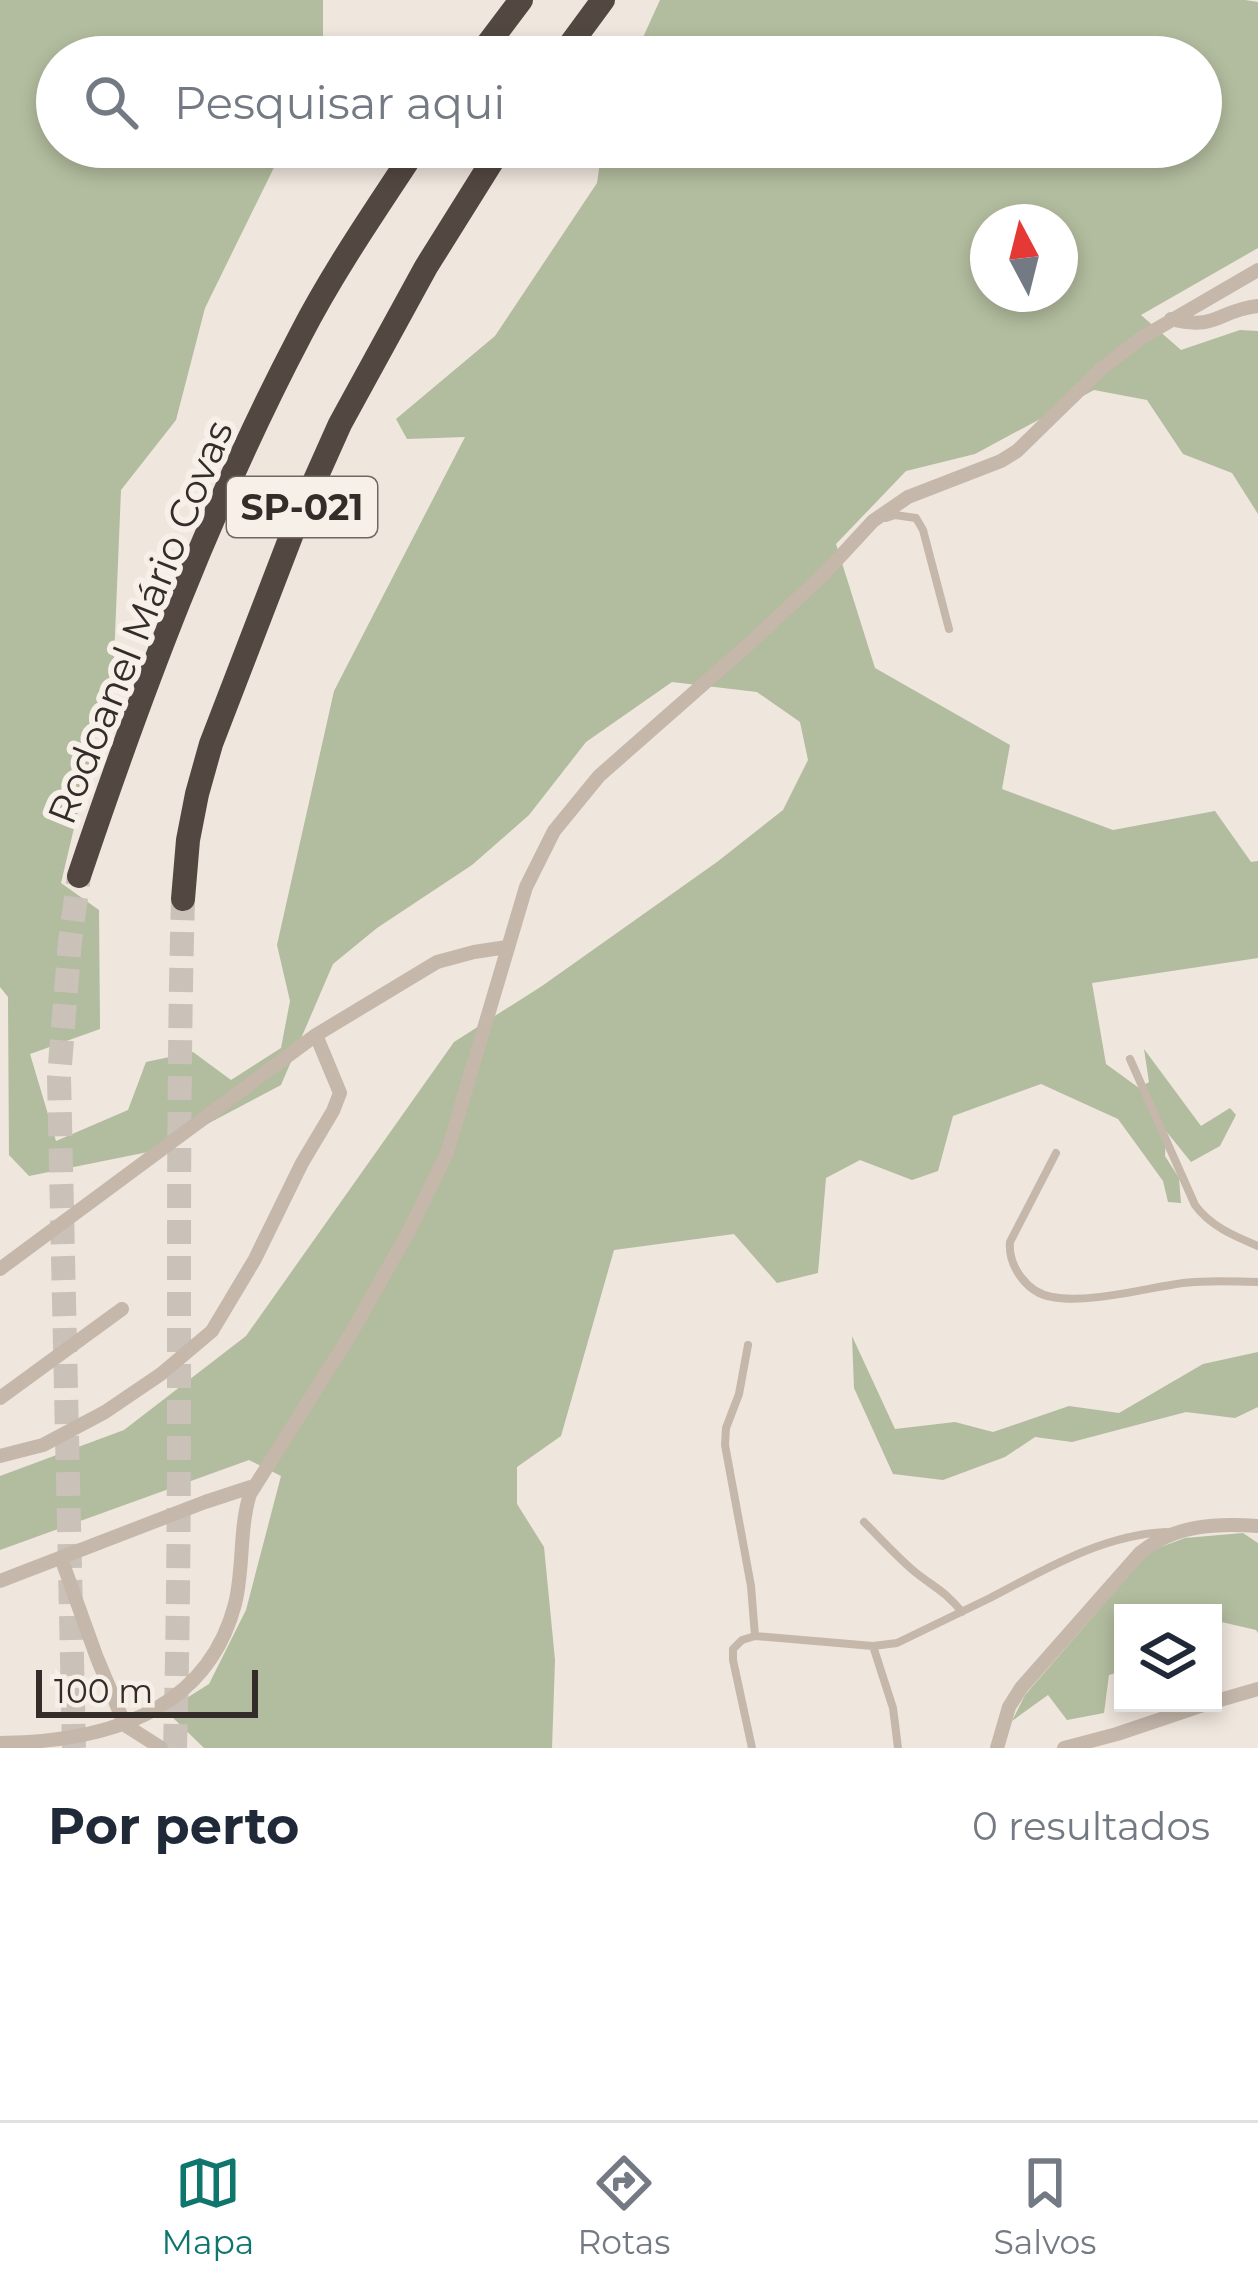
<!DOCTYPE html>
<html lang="pt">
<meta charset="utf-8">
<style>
:root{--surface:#fff;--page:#f2f2f3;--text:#1f2937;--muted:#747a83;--line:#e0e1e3;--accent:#0f766e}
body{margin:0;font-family:Montserrat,sans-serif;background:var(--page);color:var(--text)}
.controls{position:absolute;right:36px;bottom:36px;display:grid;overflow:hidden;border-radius:0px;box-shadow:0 6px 18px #0003}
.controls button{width:108px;height:108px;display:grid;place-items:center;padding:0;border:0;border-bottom:3px solid var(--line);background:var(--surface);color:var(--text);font:60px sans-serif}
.compass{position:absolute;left:970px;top:204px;width:108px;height:108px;border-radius:50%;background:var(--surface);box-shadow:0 6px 18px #0003;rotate:353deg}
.scale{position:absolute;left:36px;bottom:30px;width:222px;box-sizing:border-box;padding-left:12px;border:6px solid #342c29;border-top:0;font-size:33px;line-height:42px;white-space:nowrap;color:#342c29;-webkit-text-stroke:9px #f7f0e8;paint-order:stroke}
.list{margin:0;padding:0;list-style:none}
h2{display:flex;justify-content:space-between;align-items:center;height:156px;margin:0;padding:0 48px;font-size:51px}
h2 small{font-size:39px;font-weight:400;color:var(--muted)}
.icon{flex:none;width:66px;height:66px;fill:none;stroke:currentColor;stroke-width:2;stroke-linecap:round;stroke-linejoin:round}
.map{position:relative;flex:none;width:1258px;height:1748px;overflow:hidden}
.search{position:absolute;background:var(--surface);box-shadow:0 6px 18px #0003;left:36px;right:36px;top:36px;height:132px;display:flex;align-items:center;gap:30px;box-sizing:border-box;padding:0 42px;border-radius:66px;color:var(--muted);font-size:45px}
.sheet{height:372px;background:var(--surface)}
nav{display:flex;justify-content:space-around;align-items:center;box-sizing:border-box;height:168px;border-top:3px solid var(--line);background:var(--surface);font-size:33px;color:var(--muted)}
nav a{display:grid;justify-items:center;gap:6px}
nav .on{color:var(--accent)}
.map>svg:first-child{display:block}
.green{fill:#b2bc9e;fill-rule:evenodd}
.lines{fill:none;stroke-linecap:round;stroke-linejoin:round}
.motorway-tunnel{stroke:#cac1b9;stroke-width:24;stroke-dasharray:24 12;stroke-linecap:butt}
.service{stroke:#c5b7aa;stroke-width:8}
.minor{stroke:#c5b7aa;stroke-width:14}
.motorway{stroke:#534741;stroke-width:24}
.labels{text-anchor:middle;stroke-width:12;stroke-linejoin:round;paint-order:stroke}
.shield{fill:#f7f0e8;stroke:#6e6762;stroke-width:3}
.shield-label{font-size:36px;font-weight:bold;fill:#342c29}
.street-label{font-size:39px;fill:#342c29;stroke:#f7f0e8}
</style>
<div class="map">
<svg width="1258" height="1748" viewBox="0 0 1258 1748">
<rect width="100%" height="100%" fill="#efe6dd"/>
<!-- green -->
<path class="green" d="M0,0h323v57h-266v90h227l-79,161 -29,112 -55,70 -7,169 -53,224 38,27 1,119 -70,25 26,87 72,-31 18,-48 47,-10 38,28 50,-32 9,-47 -13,-56 57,-254 131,-254 -58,2 -11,-20 99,-83 102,-153 5,-36h599v-90h-567l26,-57h585l13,2v246l-117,67 40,35 59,-20 18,1v183l-26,-41 -49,-19 -36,-54 -53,-10 -119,64 -69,17 -70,73 39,124 135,77 -8,44 111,41 102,-19 36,51 7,-1v97l-166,25 14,81 33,24 10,-6 -5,-33 57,77 29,-18 6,7 -16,31 -29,16 -25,-31 -1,25 14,22 2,25 -13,-1 -5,-21 -45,-62 -77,-35 -88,32 -15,55 -26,9 -52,-20 -34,18 -8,95 -41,10 -43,-49 -120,16 -53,186 -44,31v37l27,43 11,113 -3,88h-348l-38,-37 43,-27 37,-74 35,-134 -32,-16 -249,90v-74l124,-46 122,-94 208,-294 88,-56 175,-124 66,-52 25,-50 -8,-38 -43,-30 -85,-10 -86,60 -57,73 -57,50 -95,63 -44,36 -52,121 -123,65 -129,26 -20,-21 -1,-158 -8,-10zM988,222h72v72h-72z
M852,1336l43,93 60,-7 38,10 76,-26 50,7 84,-49 55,-12v55l-23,11 -49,-6 -114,30 -37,-5 -30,20 -62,23 -50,-6 -39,-86z
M1243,1533l15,10v90l-2,-3 -43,-10v-7h-90v58l-14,4 -5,38 -37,7 -19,-25 -36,26 13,-26 125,-144 35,-13z"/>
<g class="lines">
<!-- motorway-tunnel -->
<path class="motorway-tunnel" d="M74,1748l-15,-671 11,-136 9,-65
M175,1748c8,-283 0,-566 8,-849"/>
<!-- service -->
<path class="service" d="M886,518l9,-3 21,3 7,12 26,99
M1130,1059l65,146c15,21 39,31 63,41
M1056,1153l-46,89c-2,24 17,51 42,55 36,7 94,-9 131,-14 25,-3 50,-2 75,-1
M748,1345l-9,49 -13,34 -1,17 26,141 4,50 118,10 24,-3c31,-15 62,-30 93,-45 56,-29 112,-63 176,-66
M864,1522c17,17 33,35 51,50 20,16 30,19 47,40
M873,1646l20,62 5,40
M752,1748l-19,-88v-11l9,-9 13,-4"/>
<!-- minor -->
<path class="minor" d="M1171,319c47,12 47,-9 87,-13
M0,1269l316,-234
M0,1398l122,-89
M0,1456l43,-11 62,-33 56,-38 51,-43 43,-72 47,-96 31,-52 7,-18 -24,-58 121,-73 37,-10 33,-5
M61,1558l36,100 28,67 36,23
M0,1581l205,-79 49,-16
M1213,1702l45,-13
M0,1743c101,-1 206,-28 235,-139 9,-36 4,-75 15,-110l100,-159 60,-106 37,-76 79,-266 28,-56 45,-55 150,-132 74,-69 50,-54 35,-24 93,-36 16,-10 83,-81 41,-32 117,-68
M997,1748l12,-41 12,-19 119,-135c34,-28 75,-30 118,-27
M1064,1748l53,-14 92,-31"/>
<!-- motorway -->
<path class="motorway" d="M478,57l43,-57
M561,57l42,-57
M79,876c62,-184 131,-369 222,-542 33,-64 76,-126 116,-187
M183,899l5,-59 9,-46 14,-50 87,-226 42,-94 86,-157 75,-120"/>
</g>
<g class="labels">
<!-- shield labels -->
<rect class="shield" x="227" y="477" width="150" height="60" rx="9"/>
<g class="shield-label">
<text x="302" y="520">SP-021</text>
</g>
<!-- street labels -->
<g class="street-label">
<text transform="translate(140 622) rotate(-68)" y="14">Rodoanel Mário Covas</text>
</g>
</g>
</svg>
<div class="controls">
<button><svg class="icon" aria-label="layers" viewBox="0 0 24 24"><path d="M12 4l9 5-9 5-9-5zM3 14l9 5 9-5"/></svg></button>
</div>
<svg class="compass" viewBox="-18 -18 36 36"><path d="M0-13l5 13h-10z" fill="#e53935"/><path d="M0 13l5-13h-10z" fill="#747a83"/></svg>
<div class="scale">100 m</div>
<div class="search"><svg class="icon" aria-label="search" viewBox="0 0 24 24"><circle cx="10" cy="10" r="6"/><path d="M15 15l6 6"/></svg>Pesquisar aqui</div>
</div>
<section class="sheet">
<h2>Por perto<small>0 resultados</small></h2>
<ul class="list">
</ul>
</section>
<nav>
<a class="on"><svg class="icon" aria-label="map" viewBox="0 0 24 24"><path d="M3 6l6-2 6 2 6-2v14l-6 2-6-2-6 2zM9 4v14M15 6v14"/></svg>Mapa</a>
<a><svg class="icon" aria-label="directions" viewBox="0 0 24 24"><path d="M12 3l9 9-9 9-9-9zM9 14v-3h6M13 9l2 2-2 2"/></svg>Rotas</a>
<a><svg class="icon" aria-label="saved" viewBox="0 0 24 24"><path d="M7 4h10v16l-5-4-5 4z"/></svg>Salvos</a>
</nav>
